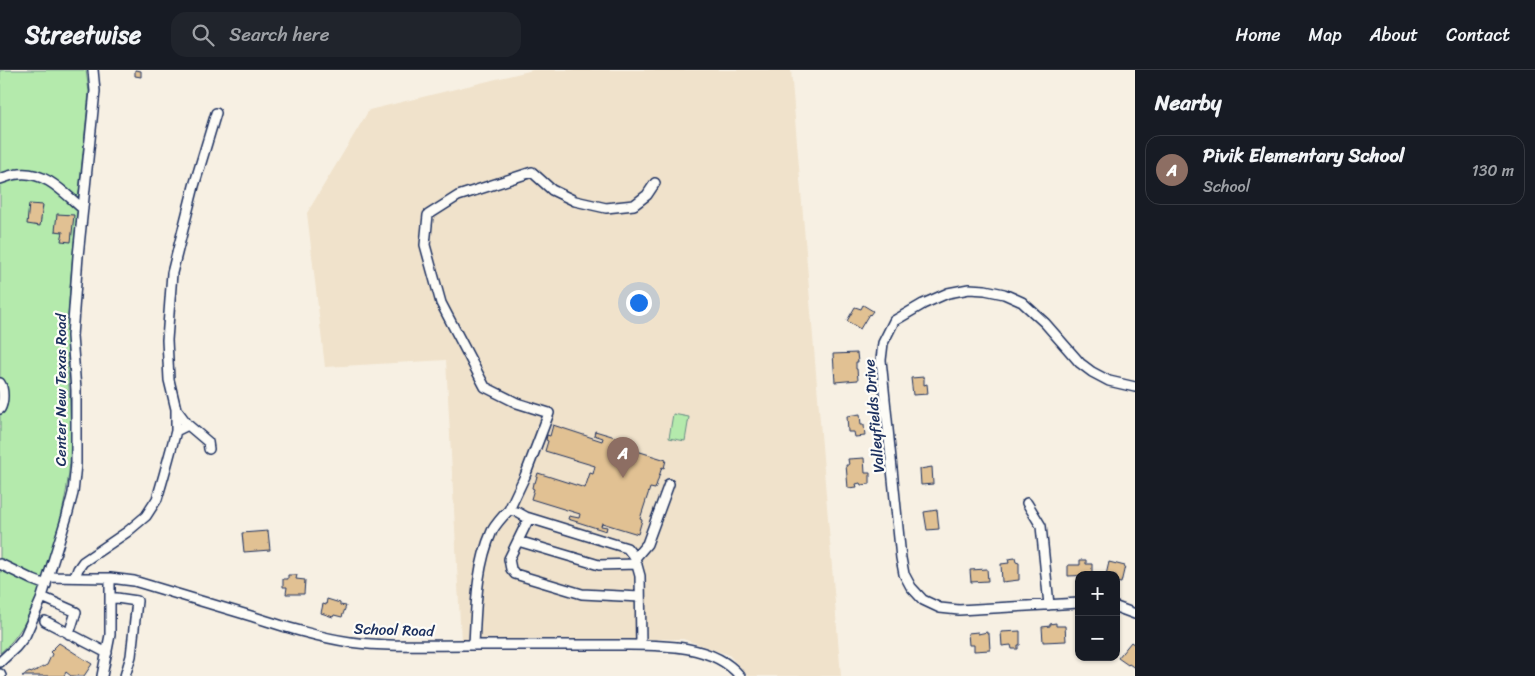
<!DOCTYPE html>
<meta charset="utf-8">
<style>
:root{--surface:#171b24;--page:#20242c;--text:#f1f3f6;--muted:#9ea1a6;--line:#363941;--accent:#c8321e}
body{margin:0;font-family:Sriracha,sans-serif;background:var(--page);color:var(--text)}
.controls{position:absolute;right:15px;bottom:15px;display:grid;overflow:hidden;border-radius:10px;box-shadow:0 1px 4px #0004}
.controls button{width:45px;height:45px;display:grid;place-items:center;padding:0;border:0;border-bottom:1px solid var(--line);background:var(--surface);color:var(--text);font:25px sans-serif}
.you{position:absolute;left:638px;top:232px;width:18px;height:18px;margin:-12px;border:4px solid #fff;border-radius:50%;background:#1a73e8;box-shadow:0 0 0 8px #1a73e833}
.badge{display:grid;place-items:center;width:32px;height:32px;border-radius:50%;background:var(--accent);color:#fff;font-size:16px;font-weight:700}
.pin{position:absolute;translate:-50% -41px;filter:drop-shadow(0 1px 2px #0008)}
.pin::after{content:'';position:absolute;top:26px;width:18px;height:15px;background:inherit;clip-path:polygon(0 0,100% 0,50% 100%)}
.list{margin:0;padding:0;list-style:none}
h2{display:flex;justify-content:space-between;align-items:center;height:65px;margin:0;padding:0 20px;font-size:21px}
h2 small{font-size:16px;font-weight:400;color:var(--muted)}
.list li{display:grid;grid-template-columns:32px 1fr auto;gap:15px;align-items:center;box-sizing:border-box;height:70px;margin:0 10px 10px;padding:0 10px;border:1px solid var(--line);border-radius:15px}
.list b{display:block;font-size:19px;white-space:nowrap}
.list p{margin:0;font-size:16px;white-space:nowrap;color:var(--muted)}
.list em{font-size:16px;font-style:normal;color:var(--muted)}
.icon{flex:none;width:28px;height:28px;fill:none;stroke:currentColor;stroke-width:2;stroke-linecap:round;stroke-linejoin:round}
.map{position:relative;flex:none;width:1135px;height:606px;overflow:hidden}
header{display:flex;align-items:center;gap:30px;box-sizing:border-box;height:70px;padding:0 25px;background:var(--surface);border-bottom:1px solid var(--line)}
header strong{font-size:24px}
nav{display:flex;gap:28px;margin-inline-start:auto;font-size:18px}
.search{width:350px;height:45px;background:var(--page);display:flex;align-items:center;gap:12px;box-sizing:border-box;padding:0 18px;border-radius:15px;color:var(--muted);font-size:19px}
main{display:flex}
aside{flex:1;background:var(--surface)}
.map>svg:first-child{display:block}
.built{fill:#f0e2cb}
.green{fill:#b4eaac;stroke:#688c85}
.building{fill:#e1c193;stroke:#1b2f5e}
.lines{fill:none;stroke-linecap:round;stroke-linejoin:round}
.minor-casing{stroke:#1b2f5e;stroke-width:12}
.minor{stroke:#fdfcf7;stroke-width:9}
.labels{text-anchor:middle;stroke-width:4.5;stroke-linejoin:round;paint-order:stroke}
.street-label{font-size:15px;fill:#1b2f5e;stroke:#fdfcf7}
</style>
<header>
<strong>Streetwise</strong>
<div class="search"><svg class="icon" aria-label="search" viewBox="0 0 24 24"><circle cx="10" cy="10" r="6"/><path d="M15 15l6 6"/></svg>Search here</div>
<nav><a>Home</a><a>Map</a><a>About</a><a>Contact</a></nav>
</header>
<main>
<div class="map">
<svg width="1135" height="606" viewBox="0 0 1135 606">
<rect width="100%" height="100%" fill="#f7f0e3"/>
<filter id="ink" filterUnits="userSpaceOnUse"><feTurbulence type="fractalNoise" baseFrequency=".02" numOctaves="2"/><feDisplacementMap in="SourceGraphic" scale="10" xChannelSelector="R" yChannelSelector="G"/><feConvolveMatrix kernelMatrix="1 2 1 2 8 2 1 2 1" color-interpolation-filters="sRGB"/></filter>
<g filter="url(#ink)">
<!-- built -->
<path class="built" d="M533,0h258l50,606h-93l-19,-21 -46,-16 -222,2 -15,-281 -121,7 -18,-154 62,-103z"/>
<!-- green -->
<path class="green" d="M0,0h86l3,22c-7,74 -16,148 -21,222 -3,49 5,98 2,147 -3,38 -13,74 -24,111 -9,28 -22,61 -46,81z
M673,344l16,3 -4,24 -16,-3z"/>
<!-- building -->
<path class="building" d="M135,0l6,1v6l-6,-1z
M29,134l14,1 -3,21 -13,-2z
M57,144l17,1 -3,27 -10,-1 2,-9 -8,-1z
M863,235l10,6 -3,4 -1,-1 -9,15 -13,-8 8,-14 6,2z
M857,283l1,9h-2v7h1l1,11 -23,2 -2,-28z
M924,307v8l3,-1 1,10 -15,1 -2,-17z
M860,344l1,11h3l1,11 -10,1 -1,-5h-6l-1,-16z
M553,355l49,16 1,-3 -9,-3 1,-4 37,11 -2,4 -5,-2 -1,3 42,13 -2,8 -2,-1 -7,22 -5,-1 -10,31 2,1 -4,14 -36,-11 -1,3 6,1 -1,4 -38,-12 1,-3 10,2 1,-4 -49,-15 3,-10 -2,-1 1,-5h2l3,-10 47,15 5,-15 3,1 2,-8 -50,-15 3,-10 -2,-1 1,-5 3,1z
M864,388l1,15h5v11l-9,1 -1,-2 -4,1 1,3 -9,1 -2,-23h3l-1,-6z
M932,397l1,17 -12,1 -1,-16z
M937,440l2,19 -12,1 -3,-18z
M268,461l2,19 -26,2 -2,-19z
M1015,488l1,4 3,1v17l-17,2 -1,-18 8,-1 -1,-4z
M1080,490h6v4h6v11l-24,1v-11h12z
M1109,492l16,4 -4,17 -5,-1v-7h-10z
M987,499l1,12 -17,1 -1,-12z
M288,505h9l-1,4 9,1 -1,14h-18l1,-7h-4v-8h5z
M327,529l13,4v2l6,1 -4,11 -8,-2 -1,2 -12,-4 2,-9 3,1z
M1056,553v3h9l1,15 -23,1 -1,-15 8,-1v-2z
M1020,561v14h-2v4h-6l-1,-4 -9,1 -1,-14z
M978,562v2l9,-2v2h2l1,16 -16,1v-6h-5l-1,-12z
M1131,572l4,3v23l-6,-4 -1,1 -10,-7z
M59,573l33,21 -8,12h-13l-5,-4 -2,4h-42l8,-4 1,1 16,-8 5,-11 -2,-2z"/>
<g class="lines">
<!-- minor casing -->
<g class="minor-casing">
<path id="minor" d="M0,109c6,-2 13,-5 19,-5 27,-3 46,20 64,35
M0,313c4,6 4,19 0,26
M176,339l12,16 -12,6
M188,355l20,17 1,7
M1027,433l14,23 8,79
M509,440l16,-34 24,-63 -32,-10 -32,-16 -44,-84 -16,-58 3,-30 30,-19 74,-24 20,18 23,11 31,7 28,-3 13,-10 8,-12
M529,448l-20,41 2,10 4,5 67,20 58,3
M518,471l81,24 38,-1
M635,488l12,-14 22,-60
M0,494l33,16 13,5
M48,507l62,1 24,3c39,12 78,23 117,35 32,10 65,21 99,26 39,5 78,3 117,3 50,0 99,0 148,0 40,0 97,-3 125,31
M75,507l3,-8 5,-7 44,-30 19,-16 11,-17 7,-24 12,-44v-22l-7,-29 -2,-40 5,-67 22,-87 22,-73
M42,527l34,15 -7,22
M110,527l27,4 -6,55 -6,20
M1079,533l-120,7 -19,-2 -17,-8 -12,-13 -7,-13 -3,-16 -20,-198 2,-17 11,-22 29,-17 25,-11 21,-4 16,1 19,4 18,8 23,21 35,40 12,9 17,9 26,6
M1116,537l19,7
M45,551l62,32
M474,575c2,-38 2,-78 18,-114 4,-7 11,-15 17,-21l8,2 9,5 101,31 8,10 5,18 1,69
M0,592l16,-15 9,-11 16,-36 26,-84 6,-23 3,-29v-74l-4,-54 6,-80 17,-165 -2,-21
M0,604l1,2
M102,606l8,-41v-57"/>
</g>
<!-- minor -->
<use href="#minor" class="minor"/>
</g>
</g>
<g class="labels">
<!-- street labels -->
<g class="street-label">
<text transform="translate(61 320) rotate(-90)" y="5">Center New Texas Road</text>
<text transform="translate(874 346) rotate(-95)" y="5">Valleyfields Drive</text>
<text transform="translate(394 560) rotate(2)" y="5">School Road</text>
</g>
</g>
</svg>
<div class="controls">
<button>+</button>
<button>−</button>
</div>
<div class="you"></div>
<div class="pin badge" style="left:623px;top:408px;background:#8d6e63">A</div>
</div>
<aside>
<h2>Nearby<small></small></h2>
<ul class="list">
<li><span class="badge" style="background:#8d6e63">A</span><div><b>Pivik Elementary School</b><p>School</p></div><em>130 m</em></li>
</ul>
</aside>
</main>
